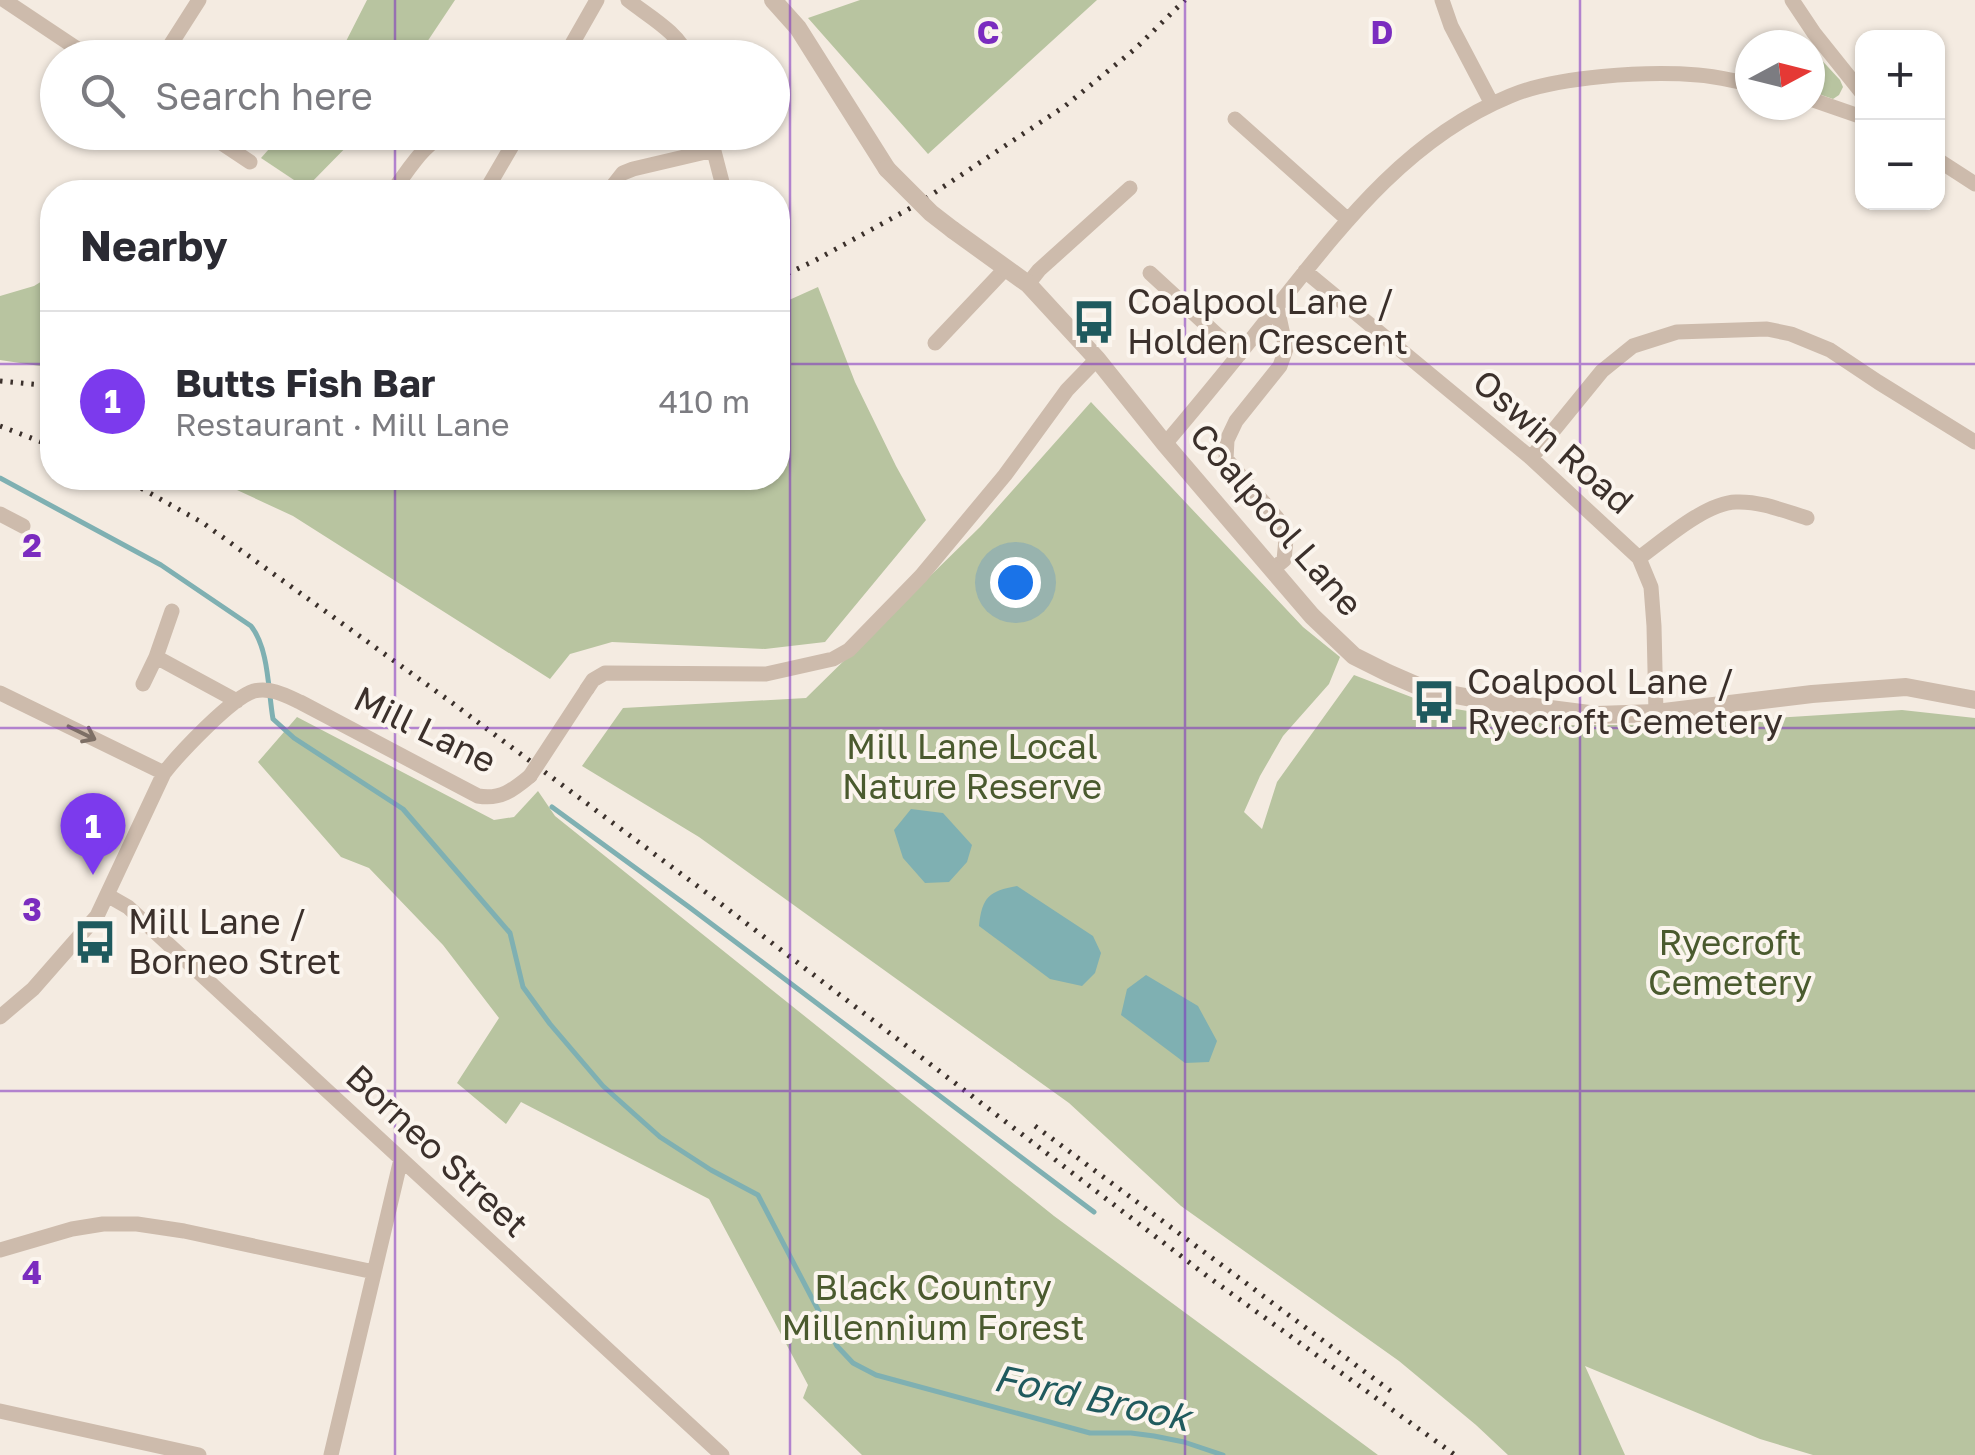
<!DOCTYPE html>
<meta charset="utf-8">
<style>
:root{--surface:#fff;--page:#f7f7f7;--text:#2b2b33;--muted:#7c7c81;--line:#e1e1e2;--accent:#7c3aed}
body{margin:0;font-family:"Golos Text",sans-serif;background:var(--page);color:var(--text)}
.controls{position:absolute;right:30px;top:30px;display:grid;overflow:hidden;border-radius:20px;box-shadow:0 2px 8px #0004}
.controls button{width:90px;height:90px;display:grid;place-items:center;padding:0;border:0;border-bottom:2px solid var(--line);background:var(--surface);color:var(--text);font:50px sans-serif}
.compass{position:absolute;left:1735px;top:30px;width:90px;height:90px;border-radius:50%;background:var(--surface);box-shadow:0 2px 8px #0004;rotate:83deg}
.you{position:absolute;left:1015px;top:582px;width:35px;height:35px;margin:-25px;border:8px solid #fff;border-radius:50%;background:#1a73e8;box-shadow:0 0 0 15px #1a73e833}
.badge{display:grid;place-items:center;width:65px;height:65px;border-radius:50%;background:var(--accent);color:#fff;font-size:32px;font-weight:700}
.pin{position:absolute;translate:-50% -82px;filter:drop-shadow(0 2px 5px #0008)}
.pin::after{content:'';position:absolute;top:52px;width:35px;height:30px;background:inherit;clip-path:polygon(0 0,100% 0,50% 100%)}
.list{margin:0;padding:0;list-style:none}
h2{display:flex;justify-content:space-between;align-items:center;height:130px;margin:0;padding:0 40px;font-size:42px}
h2 small{font-size:32px;font-weight:400;color:var(--muted)}
.list li{display:grid;grid-template-columns:65px 1fr auto;gap:30px;align-items:center;box-sizing:border-box;height:180px;padding:0 40px;border-top:2px solid var(--line)}
.list b{display:block;font-size:38px;white-space:nowrap}
.list p{margin:0;font-size:32px;white-space:nowrap;color:var(--muted)}
.list em{font-size:32px;font-style:normal;color:var(--muted)}
.icon{flex:none;width:55px;height:55px;fill:none;stroke:currentColor;stroke-width:2;stroke-linecap:round;stroke-linejoin:round}
.map{position:relative;flex:none;width:1975px;height:1455px;overflow:hidden}
.search{position:absolute;background:var(--surface);box-shadow:0 2px 8px #0004;left:40px;top:40px;width:750px;height:110px;display:flex;align-items:center;gap:25px;box-sizing:border-box;padding:0 35px;border-radius:55px;color:var(--muted);font-size:38px}
.panel{position:absolute;background:var(--surface);box-shadow:0 2px 8px #0004;left:40px;top:180px;width:750px;height:310px;border-radius:40px}
.map>svg:first-child{display:block}
.green{fill:#b8c4a0}
.water{fill:#7fb0b2}
.lines{fill:none;stroke-linecap:round;stroke-linejoin:round}
.stream{stroke:#7fb0b2;stroke-width:5}
.minor{stroke:#cdbbac;stroke-width:15}
.tertiary{stroke:#cdbbac;stroke-width:18}
.rail{stroke:#3b302b;stroke-width:5;stroke-dasharray:2.5 8;stroke-linecap:butt}
.minor-bridge{stroke:#cdbbac;stroke-width:15}
.tertiary-bridge{stroke:#cdbbac;stroke-width:18}
.oneway{stroke:#7d6f65}
.grid{fill:none;stroke:#7b2cbf;stroke-width:2.5;stroke-opacity:0.55}
.labels{text-anchor:middle;stroke-width:8;stroke-linejoin:round;paint-order:stroke}
.poi-label{font-size:35px;fill:#3b302b;stroke:#fbf5ee;text-anchor:start}
.street-label{font-size:35px;fill:#3b302b;stroke:#fbf5ee}
.park-label{font-size:35px;fill:#4a5a2e;stroke:#fbf5ee}
.water-label{font-size:38px;font-style:italic;fill:#1f5a5e;stroke:#fbf5ee}
.grid-label{font-size:32px;text-anchor:middle;font-weight:bold;fill:#7b2cbf;stroke:#fbf5ee;stroke-width:8;stroke-linejoin:round;paint-order:stroke}
</style>
<div class="map">
<svg width="1975" height="1455" viewBox="0 0 1975 1455">
<rect width="100%" height="100%" fill="#f4ebe1"/>
<!-- green -->
<path class="green" d="M367,0h88l-38,57h-79z
M860,0h237l-169,154 -120,-136z
M1817,55l23,25 3,7 -4,8 -6,4 -23,-8v-24z
M284,132h76v1l-54,55 -45,-30z
M52,275v49l-3,2 -9,40 -40,-6v-64l34,-10z
M818,287l37,95 41,84 30,54 -101,122 -60,7 -153,-7 -42,12 -20,25 -257,-163 -82,-38h567v-173z
M1091,402l212,225 37,30 -11,27 -46,52 -23,40 -16,36 18,17 15,-47 77,-107 78,30 120,20h107l243,-15 73,8v737h-162l-53,-16 -175,-73 40,89h-117l-32,-30 -77,-64 -218,-155 -112,-103 -370,-266 -117,-71 41,-58 183,-10 174,-171z
M297,717l197,103 20,-3 24,-26 17,25 499,400 324,239h-516l-59,-57 5,-13 -99,-186 -188,-97 -15,22 -49,-41 42,-65 -56,-73 -74,-77 -28,-11 -83,-95z"/>
<!-- water -->
<path class="water" d="M911,809l32,4 29,32 -5,17 -18,20 -24,1 -22,-25 -9,-28z
M1017,886l76,50 8,17 -6,20 -13,13 -32,-7 -71,-53c3,-29 10,-35 38,-40z
M1146,975l52,31 19,35 -8,21 -24,1 -64,-48 6,-26z"/>
<g class="lines">
<!-- stream -->
<path class="stream" d="M0,478l161,87 90,61c18,23 17,64 22,93l21,19 109,71 107,124 13,54 27,37 53,62 57,51 51,33 47,25 79,151 16,17 23,12 214,58h41l23,3 30,6 39,13
M552,807l137,100 405,305"/>
<!-- minor -->
<path class="minor" d="M4,0l87,58
M628,0c20,16 52,33 60,58
M1442,0l9,26 41,78
M1792,0l22,33 48,60
M162,58l37,-58
M564,58l33,-58
M1810,99l52,18
M1235,119l112,100
M205,132l45,30
M492,132l21,12
M709,132l14,54
M1938,160l37,24
M612,187l11,-14 10,-4 81,-19
M394,189c17,-22 30,-47 57,-57
M485,192l35,-60
M1305,271l226,187 108,100 12,29 3,39 2,87
M1150,273l89,82
M1028,284l11,-14 91,-82
M935,343l71,-75
M1165,444c38,-45 75,-90 111,-136 66,-83 132,-170 234,-212 47,-20 136,-25 188,-21 17,1 35,6 52,9
M1531,458l71,-87 31,-25 44,-14 90,-3 24,5 39,16 48,32 97,60
M0,514l23,12
M1639,558c25,-18 66,-55 97,-56 25,-1 48,9 71,16
M1272,570l12,-10 2,-21 -9,-21 -51,-59 1,-19 9,-19 44,-55 6,-17 -9,-42
M156,657l81,44
M143,684l13,-27 16,-46
M587,689l6,-9 12,-7 161,1 67,-15 16,-9 72,-74 84,-101 62,-85 30,-31
M0,693l164,80
M107,895l21,12 594,548
M0,1017l33,-28 64,-73 67,-143c15,-19 67,-75 90,-82 16,-4 31,4 46,11l178,94c23,4 35,-6 52,-20
M0,1250l72,-21 31,-5h34l47,7 190,41
M0,1411l199,44
M331,1455l70,-296"/>
<!-- tertiary -->
<path class="tertiary" d="M773,0l25,28 89,141
M953,230l75,54 69,75 68,85 147,172 42,40 34,17 39,17 61,11 109,14 59,-2 156,-19 94,-7 69,13"/>
<!-- rail -->
<path class="rail" d="M778,278l36,-17 102,-56 149,-99 70,-57 50,-49
M0,381l52,5
M0,426l52,20
M123,478l80,45 248,179 257,192 499,382 248,179
M1035,1126l357,266"/>
<!-- minor-bridge -->
<path class="minor-bridge" d="M530,776l57,-87"/>
<!-- tertiary-bridge -->
<path class="tertiary-bridge" d="M887,169l44,44 22,17"/>
</g>
<!-- one-way arrows -->
<defs><path id="oneway-shaft" d="M-6 0H5M1.5-3L5.5 0L1.5 3" fill="none" stroke-width="1.6" stroke-linecap="round" stroke-linejoin="round" transform="scale(2.5)"/></defs>
<use class="oneway" href="#oneway-shaft" transform="translate(82 733) rotate(26)"/>
<!-- grid -->
<path class="grid" d="M395,0v58M790,0v1455M1185,0v1455M1580,0v1455M395,132v60M0,364h52M778,364h1197M395,478v977M0,728h1975M0,1091h1975"/>
<!-- icons -->
<defs>
<g id="bus-bare" transform="scale(3.45)"><path d="M-5-6H5V4H4V6H2V4H-2V6H-4V4H-5ZM-3.5-4V0h7V-4ZM-3.5 1.2v1.5H-2V1.2ZM2 1.2v1.5H3.5V1.2Z" fill="#1f5a5e" stroke="#fbf5ee" stroke-width="2.5" paint-order="stroke"/></g>
</defs>
<g fill-rule="evenodd">
<use href="#bus-bare" x="1094" y="322"/>
<use href="#bus-bare" x="1434" y="702"/>
<use href="#bus-bare" x="95" y="942"/>
</g>
<g class="labels">
<!-- poi labels -->
<g class="poi-label">
<text x="1127" y="314">Coalpool Lane /<tspan x="1127" dy="40">Holden Crescent</tspan></text>
<text x="1467" y="694">Coalpool Lane /<tspan x="1467" dy="40">Ryecroft Cemetery</tspan></text>
<text x="128" y="934">Mill Lane /<tspan x="128" dy="40">Borneo Stret</tspan></text>
</g>
<!-- street labels -->
<g class="street-label">
<text transform="translate(1553 442) rotate(41)" y="12">Oswin Road</text>
<text transform="translate(1276 520) rotate(49)" y="12">Coalpool Lane</text>
<text transform="translate(425 730) rotate(26)" y="12">Mill Lane</text>
<text transform="translate(437 1151) rotate(43)" y="12">Borneo Street</text>
</g>
<!-- park labels -->
<g class="park-label">
<text x="972" y="759">Mill Lane Local<tspan x="972" dy="40">Nature Reserve</tspan></text>
<text x="1730" y="955">Ryecroft<tspan x="1730" dy="40">Cemetery</tspan></text>
<text x="933" y="1300">Black Country<tspan x="933" dy="40">Millennium Forest</tspan></text>
</g>
<!-- water labels -->
<g class="water-label">
<text transform="translate(1092 1398) rotate(12)" y="13">Ford Brook</text>
</g>
</g>
<g class="grid-label">
<text x="988" y="44">C</text>
<text x="1382" y="44">D</text>
<text x="32" y="557">2</text>
<text x="32" y="921">3</text>
<text x="32" y="1284">4</text>
</g>
</svg>
<div class="controls">
<button>+</button>
<button>−</button>
</div>
<svg class="compass" viewBox="-18 -18 36 36"><path d="M0-13l5 13h-10z" fill="#e53935"/><path d="M0 13l5-13h-10z" fill="#7c7c81"/></svg>
<div class="you"></div>
<div class="pin badge" style="left:93px;top:875px">1</div>
<div class="search"><svg class="icon" aria-label="search" viewBox="0 0 24 24"><circle cx="10" cy="10" r="6"/><path d="M15 15l6 6"/></svg>Search here</div>
<section class="panel">
<h2>Nearby<small></small></h2>
<ul class="list">
<li><span class="badge">1</span><div><b>Butts Fish Bar</b><p>Restaurant · Mill Lane</p></div><em>410 m</em></li>
</ul>
</section>
</div>
